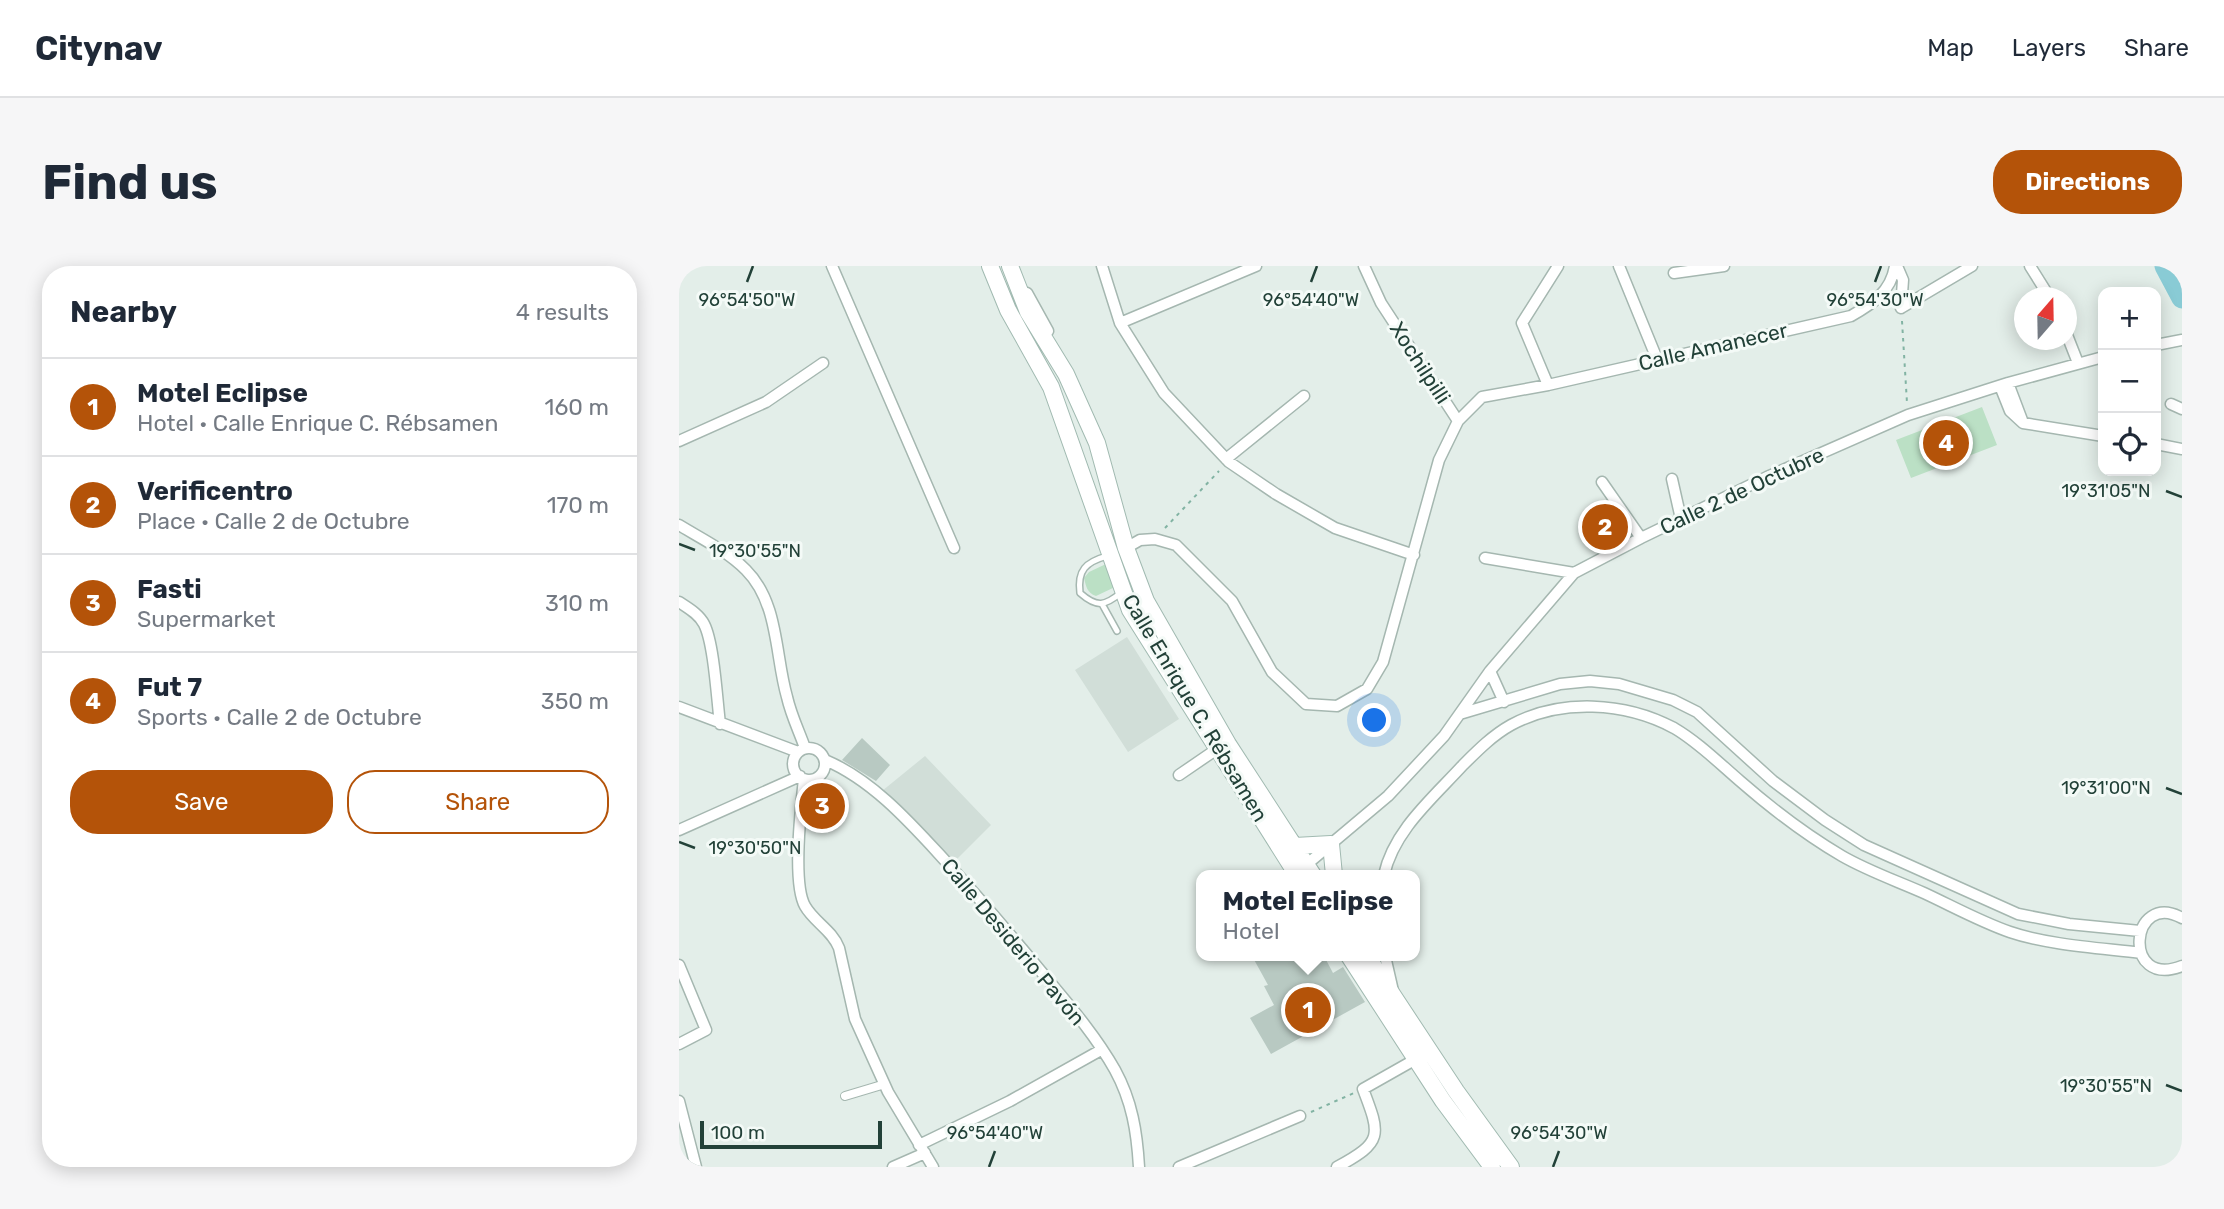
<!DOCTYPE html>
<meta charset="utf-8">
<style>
:root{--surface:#fff;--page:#f6f6f7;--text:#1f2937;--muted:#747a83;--line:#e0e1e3;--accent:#b45309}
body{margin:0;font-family:Rubik,sans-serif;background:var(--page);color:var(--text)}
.controls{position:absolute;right:21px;top:21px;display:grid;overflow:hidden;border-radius:14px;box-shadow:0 4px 18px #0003}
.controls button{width:63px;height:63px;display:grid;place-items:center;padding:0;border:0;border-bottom:2px solid var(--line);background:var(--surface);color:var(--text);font:35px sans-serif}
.compass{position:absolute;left:1335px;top:21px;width:63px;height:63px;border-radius:50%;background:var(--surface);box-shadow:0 4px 18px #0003;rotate:20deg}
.scale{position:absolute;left:21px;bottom:18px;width:182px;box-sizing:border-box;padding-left:7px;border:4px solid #224138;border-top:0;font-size:19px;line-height:24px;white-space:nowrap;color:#224138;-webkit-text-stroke:5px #f4faf7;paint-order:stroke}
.you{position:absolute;left:696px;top:455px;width:24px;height:24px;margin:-18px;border:5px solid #fff;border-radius:50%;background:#1a73e8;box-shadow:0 0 0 10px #1a73e833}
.badge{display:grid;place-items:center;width:46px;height:46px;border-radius:50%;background:var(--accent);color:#fff;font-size:23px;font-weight:700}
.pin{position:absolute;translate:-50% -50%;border:4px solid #fff;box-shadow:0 2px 7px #0006}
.popup{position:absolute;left:517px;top:604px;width:224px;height:91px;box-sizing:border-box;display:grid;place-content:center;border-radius:14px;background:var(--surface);filter:drop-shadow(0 2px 5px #0005);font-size:23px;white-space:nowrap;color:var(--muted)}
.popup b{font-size:26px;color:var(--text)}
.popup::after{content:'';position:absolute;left:50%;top:100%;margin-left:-14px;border:14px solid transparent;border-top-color:var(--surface)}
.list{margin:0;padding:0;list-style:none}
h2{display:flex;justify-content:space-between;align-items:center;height:91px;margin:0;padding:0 28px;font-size:30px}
h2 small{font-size:23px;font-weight:400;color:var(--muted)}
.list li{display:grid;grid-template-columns:46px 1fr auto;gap:21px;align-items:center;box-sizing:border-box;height:98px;padding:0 28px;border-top:2px solid var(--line)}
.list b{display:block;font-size:26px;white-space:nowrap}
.list p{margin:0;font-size:23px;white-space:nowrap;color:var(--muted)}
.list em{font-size:23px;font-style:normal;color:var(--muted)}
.actions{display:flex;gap:14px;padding:21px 28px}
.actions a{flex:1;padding:16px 0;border:2px solid var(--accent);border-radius:28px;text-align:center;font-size:24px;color:var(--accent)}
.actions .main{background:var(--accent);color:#fff}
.icon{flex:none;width:38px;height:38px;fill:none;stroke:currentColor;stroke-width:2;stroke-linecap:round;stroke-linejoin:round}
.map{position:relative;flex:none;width:1503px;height:901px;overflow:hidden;border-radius:28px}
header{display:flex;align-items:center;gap:42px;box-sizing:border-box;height:98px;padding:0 35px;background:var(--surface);border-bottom:2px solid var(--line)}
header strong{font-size:33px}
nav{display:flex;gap:38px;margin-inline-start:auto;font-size:24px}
.intro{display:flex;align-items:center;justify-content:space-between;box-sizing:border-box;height:168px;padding:0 42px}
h1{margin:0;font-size:49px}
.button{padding:18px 32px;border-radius:28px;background:var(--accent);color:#fff;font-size:24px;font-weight:700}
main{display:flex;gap:42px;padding:0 42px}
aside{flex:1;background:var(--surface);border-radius:28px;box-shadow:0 4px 18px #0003}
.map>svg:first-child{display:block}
.built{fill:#d1ded8}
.green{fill:#bbe0c5}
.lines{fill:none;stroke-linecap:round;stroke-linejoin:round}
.river{stroke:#89cbd5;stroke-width:21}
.building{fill:#b8c9c2}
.service-casing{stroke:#a5b7b0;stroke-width:8}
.pedestrian-casing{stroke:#a5b7b0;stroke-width:10}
.minor-casing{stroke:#a5b7b0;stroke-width:13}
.secondary-casing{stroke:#a1bab1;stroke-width:18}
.path{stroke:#82b3a3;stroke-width:2;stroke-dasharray:3.5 5;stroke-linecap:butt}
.service{stroke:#fff;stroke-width:5}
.pedestrian{stroke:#fff;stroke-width:8}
.minor{stroke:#fff;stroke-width:10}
.secondary{stroke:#fff;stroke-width:16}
.ticks{fill:none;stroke:#224138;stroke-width:2.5}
.labels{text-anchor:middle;stroke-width:6;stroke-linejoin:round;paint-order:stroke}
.street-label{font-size:21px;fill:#224138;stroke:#f4faf7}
.ticks-label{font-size:18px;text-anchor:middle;fill:#224138;stroke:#f4faf7;stroke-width:6;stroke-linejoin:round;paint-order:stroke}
</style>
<header>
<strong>Citynav</strong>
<nav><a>Map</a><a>Layers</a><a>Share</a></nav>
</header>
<div class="intro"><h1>Find us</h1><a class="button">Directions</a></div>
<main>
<aside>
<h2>Nearby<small>4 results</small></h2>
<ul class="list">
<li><span class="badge">1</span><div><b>Motel Eclipse</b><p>Hotel · Calle Enrique C. Rébsamen</p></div><em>160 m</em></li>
<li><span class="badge">2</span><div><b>Verificentro</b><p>Place · Calle 2 de Octubre</p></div><em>170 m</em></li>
<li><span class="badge">3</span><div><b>Fasti</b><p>Supermarket</p></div><em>310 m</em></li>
<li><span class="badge">4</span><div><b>Fut 7</b><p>Sports · Calle 2 de Octubre</p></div><em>350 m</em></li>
</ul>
<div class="actions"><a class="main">Save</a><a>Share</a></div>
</aside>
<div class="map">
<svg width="1503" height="901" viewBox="0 0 1503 901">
<rect width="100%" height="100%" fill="#e3eee9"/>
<!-- built -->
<path class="built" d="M448,371l52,82 -51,33 -53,-82z
M246,490l66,69 -38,38 -71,-72z"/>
<!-- green -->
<path class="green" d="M1303,141l15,38 -86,33 -15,-38z
M427,298l9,23 -19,9c-9,-3 -10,-10 -12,-18l5,-6z"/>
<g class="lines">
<!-- river -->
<path class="river" d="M1486,0l17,32"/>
</g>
<!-- building -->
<path class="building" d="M928,236l22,33 -33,16 -15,-33z
M183,472l28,27 -14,16 -34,-21z
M144,526l15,11 -14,19 -15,-11v-9z
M573,690h72l9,17 10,-6 22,35 -94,52 -21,-36 24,-13 -10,-19 4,-1z"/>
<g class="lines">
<!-- service casing -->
<g class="service-casing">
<path id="service" d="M428,290c-21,6 -30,14 -27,37 17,15 25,13 42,-1
M423,338l15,27"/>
</g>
<!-- pedestrian casing -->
<g class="pedestrian-casing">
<path id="pedestrian" d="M166,830l40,-12"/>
</g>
<!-- minor casing -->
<g class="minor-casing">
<path id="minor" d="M153,0l122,282
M423,0l18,57 44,70 65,69 47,32 59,34 79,27
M685,0l17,37 77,118
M940,0l38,93
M1218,0l6,14 -2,28
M1351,0l20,32
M995,7l50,-7
M348,27l21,38
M1222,42l71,-42
M441,57l136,-57
M1388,69l11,28
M1477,79l26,-5
M1329,117l14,37
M869,119l-26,-62 36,-57
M1321,120l10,25 13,12 80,13
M1492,138l11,5
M0,175l87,-39 57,-39
M1477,178l26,5
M547,193l78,-63
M993,213l9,40
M923,216l39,56
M0,259c23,14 48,26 67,45 33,33 29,86 41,127 4,18 12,34 18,51
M447,282l14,-8 15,-1 21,6 56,56 40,71 34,32 31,2 30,-17 16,-27 56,-202 19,-39 24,-24 66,-12 303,-69c21,-12 40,-24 44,-50
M806,292l89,15
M0,336c9,6 20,12 25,22 10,19 13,76 16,100
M811,405l14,31
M0,441l119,45
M784,447l97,-29 30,-3 29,3 54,16 24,12 76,69 52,39 39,25 154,69 51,10 71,7
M114 498a16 16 0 1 1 32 0a16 16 0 1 1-32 0Z
M146,494c45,19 81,58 114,94 33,36 64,72 95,109 28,34 59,68 81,107 17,31 22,62 24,97
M500,509l38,-26
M125,513c-3,27 -12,104 1,127 9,16 27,24 34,42l16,71 33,73 45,75
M0,564l121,-54
M624,604l3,-5 82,-69 56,-60 46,-65 84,-98 67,-35 126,-61 141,-62 100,-32 95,-26
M705,609c10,-45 49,-77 79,-110 15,-15 30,-30 48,-40 50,-27 114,-23 163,3 24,14 45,35 66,53 31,27 66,54 102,75 26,15 55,25 82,37 28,13 57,29 86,39 38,13 91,16 131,21
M1503,652c-52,-29 -61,72 0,48
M706,690l8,35
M0,699l27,65 -27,14
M0,835l17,66
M240,879l91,-44 91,-51
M214,901l32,-14
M500,901l121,-51
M658,901c46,-25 44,-31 26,-78l53,-30"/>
</g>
<!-- secondary casing -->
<g class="secondary-casing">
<path id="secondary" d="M311,0l18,44 43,77 79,223 167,265
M331,0l18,46 38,62 31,69 29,105 20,53 82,143 85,131
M616,580l36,-2 3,31
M670,690l94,145 49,66
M688,690l89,135 55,76"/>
</g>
<!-- path -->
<path class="path" d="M1223,55l5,82
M486,262l54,-57
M632,846l43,-19"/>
<!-- service -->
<use href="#service" class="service"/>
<!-- pedestrian -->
<use href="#pedestrian" class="pedestrian"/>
<!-- minor -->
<use href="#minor" class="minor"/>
<!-- secondary -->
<use href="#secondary" class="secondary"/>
</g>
<!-- ticks -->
<path class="ticks" d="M68,16l6,-16M632,16l6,-16M1196,16l6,-16M1487,225l16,6M0,278l16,6M1487,522l16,6M0,576l16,6M1487,819l16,6M310,901l6,-16M874,901l6,-16"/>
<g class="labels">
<!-- street labels -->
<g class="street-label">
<text transform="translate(1034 81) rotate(-13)" y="7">Calle Amanecer</text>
<text transform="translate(741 97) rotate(57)" y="7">Xochilpilli</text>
<text transform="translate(1063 225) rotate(-25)" y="7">Calle 2 de Octubre</text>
<text transform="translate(516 442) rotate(59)" y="7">Calle Enrique C. Rébsamen</text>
<text transform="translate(334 676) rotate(50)" y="7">Calle Desiderio Pavón</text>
</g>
</g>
<g class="ticks-label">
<text x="68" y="40">96°54'50"W</text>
<text x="632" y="40">96°54'40"W</text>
<text x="1196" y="40">96°54'30"W</text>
<text x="1427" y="231">19°31'05"N</text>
<text x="76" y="291">19°30'55"N</text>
<text x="1427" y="528">19°31'00"N</text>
<text x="76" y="588">19°30'50"N</text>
<text x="1427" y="826">19°30'55"N</text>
<text x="316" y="873">96°54'40"W</text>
<text x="880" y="873">96°54'30"W</text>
</g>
</svg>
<div class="controls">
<button>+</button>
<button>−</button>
<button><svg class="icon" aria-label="locate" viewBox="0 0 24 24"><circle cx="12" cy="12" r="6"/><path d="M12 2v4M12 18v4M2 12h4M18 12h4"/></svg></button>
</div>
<svg class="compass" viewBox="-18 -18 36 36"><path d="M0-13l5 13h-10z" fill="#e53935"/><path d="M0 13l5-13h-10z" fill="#747a83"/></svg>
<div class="scale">100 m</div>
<div class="you"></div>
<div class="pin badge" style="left:629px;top:744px">1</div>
<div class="popup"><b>Motel Eclipse</b>Hotel</div>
<div class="pin badge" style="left:926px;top:261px">2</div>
<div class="pin badge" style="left:143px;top:540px">3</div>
<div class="pin badge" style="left:1267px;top:177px">4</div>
</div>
</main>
